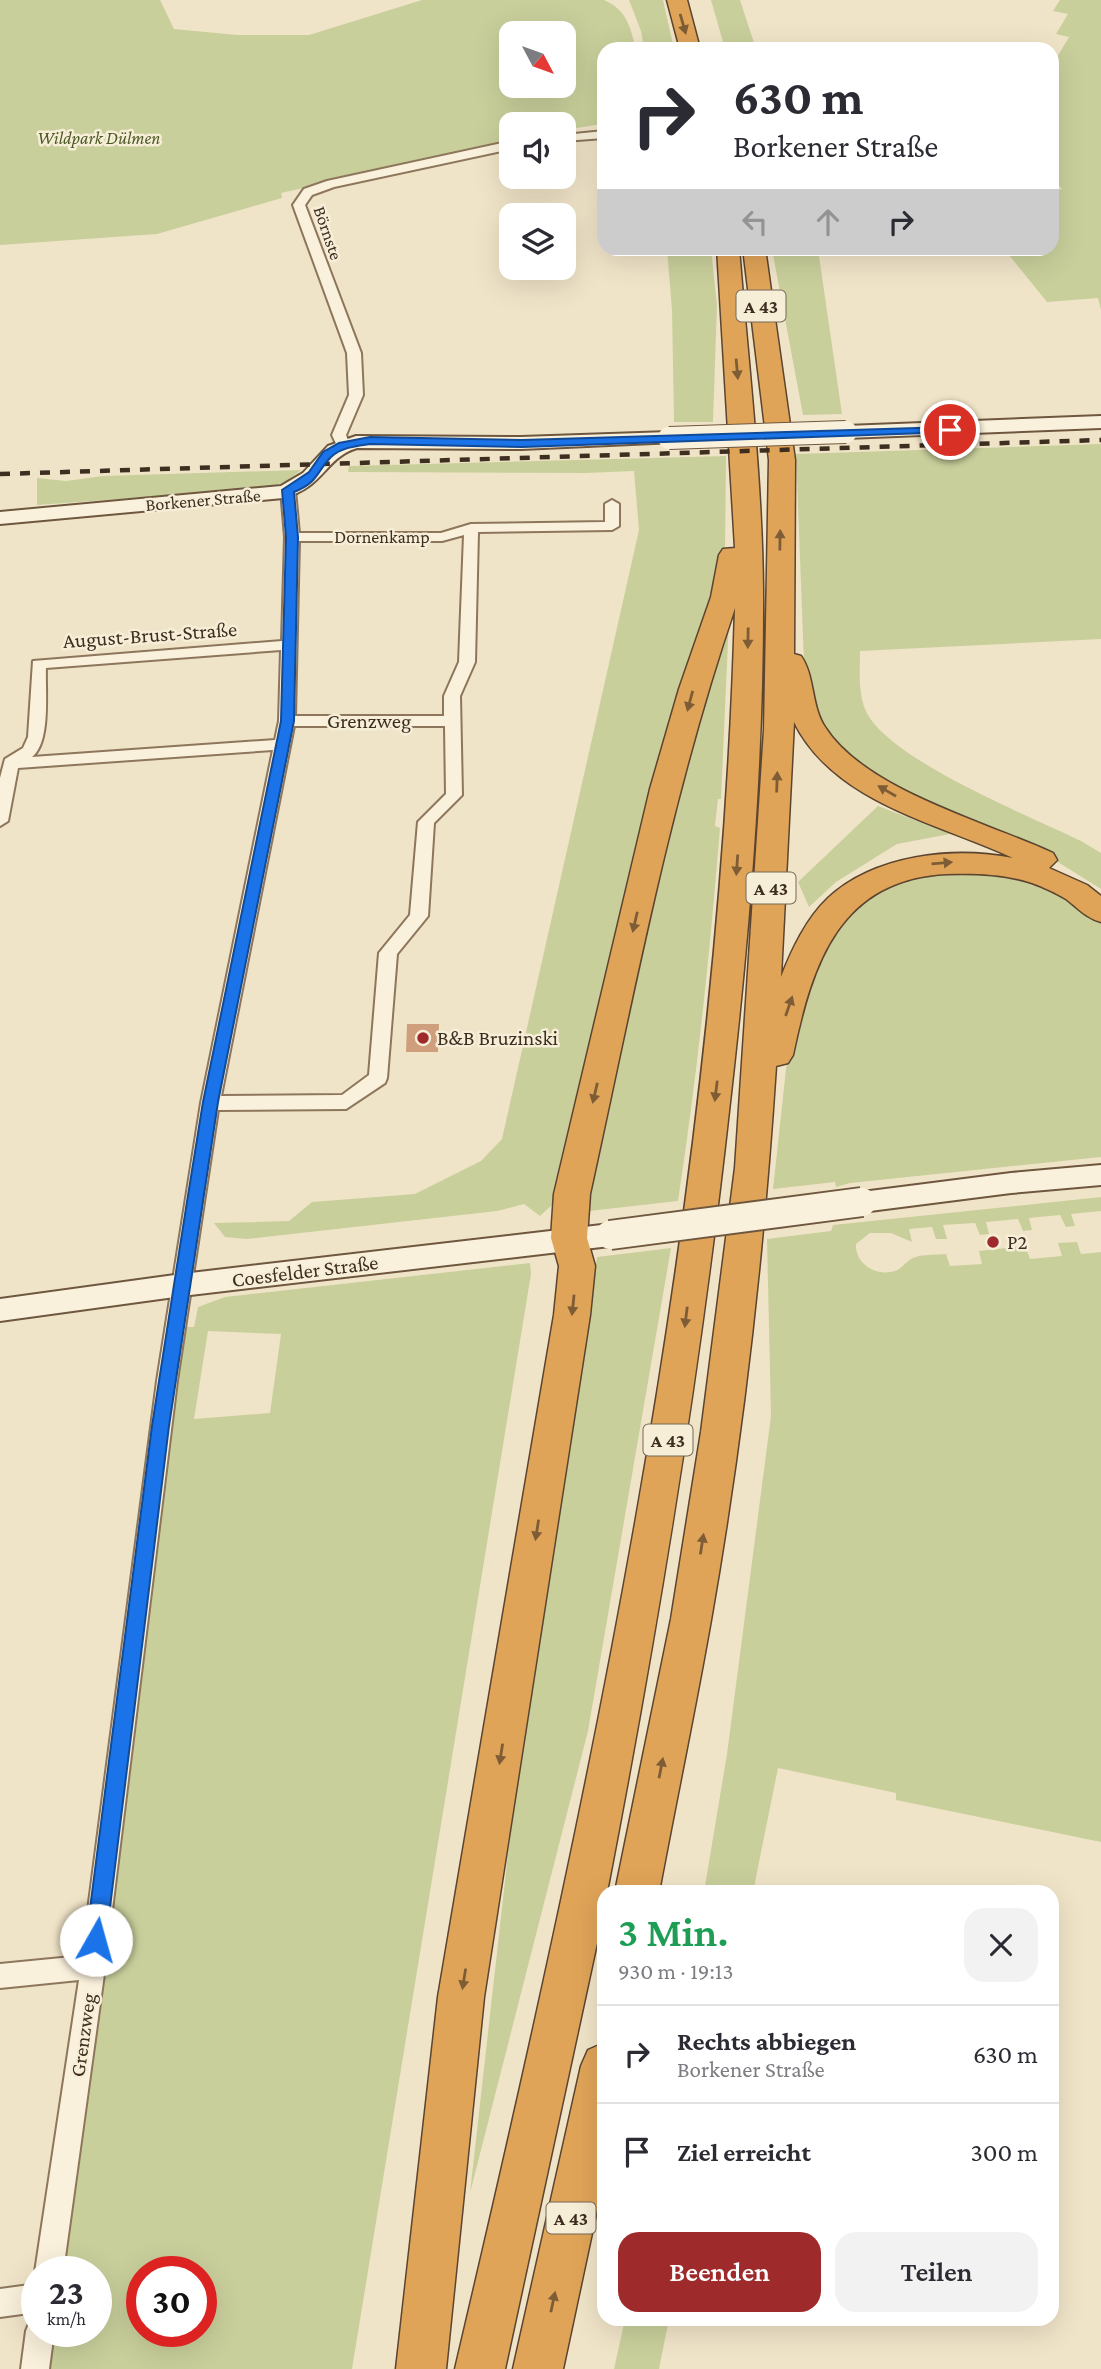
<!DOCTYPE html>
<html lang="de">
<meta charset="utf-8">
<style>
body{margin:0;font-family:"Crimson Pro",serif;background:#f2f2f3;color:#2b2b33;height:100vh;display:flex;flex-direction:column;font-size:26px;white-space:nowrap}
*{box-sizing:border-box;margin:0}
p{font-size:23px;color:#7c7c81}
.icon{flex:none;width:38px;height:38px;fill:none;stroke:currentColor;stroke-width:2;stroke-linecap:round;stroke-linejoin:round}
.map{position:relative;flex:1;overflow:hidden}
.side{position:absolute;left:597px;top:1885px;width:462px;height:441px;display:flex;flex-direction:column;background:#fff;border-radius:21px;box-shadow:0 7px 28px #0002}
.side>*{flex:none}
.hud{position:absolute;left:597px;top:42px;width:462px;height:214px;border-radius:21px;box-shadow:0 7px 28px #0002;background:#fff;color:#2b2b33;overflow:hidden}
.needle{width:46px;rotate:131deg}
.fabs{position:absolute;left:499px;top:21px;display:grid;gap:14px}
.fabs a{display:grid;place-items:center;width:77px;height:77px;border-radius:14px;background:#fff;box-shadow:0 7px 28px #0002;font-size:35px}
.speed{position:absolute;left:21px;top:2256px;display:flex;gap:14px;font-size:35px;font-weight:700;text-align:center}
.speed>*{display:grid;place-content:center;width:91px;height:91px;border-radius:50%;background:#fff;box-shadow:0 7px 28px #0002;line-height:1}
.speed small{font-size:18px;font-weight:400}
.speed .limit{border:10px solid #d22;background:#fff;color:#111}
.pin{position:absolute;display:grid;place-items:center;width:60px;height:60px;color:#fff;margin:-30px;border:4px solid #fff;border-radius:50%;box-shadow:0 2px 7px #0007}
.me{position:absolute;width:77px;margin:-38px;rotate:7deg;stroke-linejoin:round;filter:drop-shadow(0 0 5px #0008)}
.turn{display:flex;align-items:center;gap:24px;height:147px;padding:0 21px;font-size:32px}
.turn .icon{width:91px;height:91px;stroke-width:2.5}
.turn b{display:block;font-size:49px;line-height:60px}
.lanes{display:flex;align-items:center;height:66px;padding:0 21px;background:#0003;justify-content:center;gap:35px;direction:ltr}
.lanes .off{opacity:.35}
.round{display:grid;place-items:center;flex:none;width:74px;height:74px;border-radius:21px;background:#f2f2f3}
.summary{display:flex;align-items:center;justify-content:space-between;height:119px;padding:0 21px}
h1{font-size:42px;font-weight:600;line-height:52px;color:#1e9e55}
.primary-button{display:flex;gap:14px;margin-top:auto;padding:14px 21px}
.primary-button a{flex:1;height:80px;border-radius:21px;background:#9e2a2b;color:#fff;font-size:28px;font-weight:600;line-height:80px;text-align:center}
.primary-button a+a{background:#f2f2f3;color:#2b2b33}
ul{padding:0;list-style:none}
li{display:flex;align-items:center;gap:21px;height:98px;padding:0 21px;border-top:2px solid #e1e1e2}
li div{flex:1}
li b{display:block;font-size:26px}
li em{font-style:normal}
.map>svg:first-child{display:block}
.green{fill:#c9cf9b;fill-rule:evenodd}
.building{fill:#cf9f7d}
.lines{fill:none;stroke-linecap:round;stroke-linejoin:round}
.street-casing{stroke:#8d765c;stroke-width:4}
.secondary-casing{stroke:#6f573f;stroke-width:4}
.highway-casing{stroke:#5b4430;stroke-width:3}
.street{fill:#faf1dc;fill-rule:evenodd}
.secondary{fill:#faf1dc;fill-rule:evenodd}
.highway{fill:#e0a458;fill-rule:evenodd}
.rail{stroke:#3d2e20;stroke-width:4.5;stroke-dasharray:10 10;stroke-linecap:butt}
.secondary-bridge-far1-casing{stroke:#6f573f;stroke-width:24;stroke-linecap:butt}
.secondary-bridge-casing{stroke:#6f573f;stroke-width:32;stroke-linecap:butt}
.secondary-bridge-far1{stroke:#faf1dc;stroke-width:22}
.secondary-bridge{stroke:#faf1dc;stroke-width:28}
.oneway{fill:#7e5d36}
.route{fill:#1a73e8;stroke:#114b97;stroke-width:2}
.poi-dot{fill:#9e2a2b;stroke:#f7eed8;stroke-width:2.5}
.labels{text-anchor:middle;stroke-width:5;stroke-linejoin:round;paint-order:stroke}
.far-park-label{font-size:18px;font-style:italic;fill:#4d5a26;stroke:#f7eed8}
.far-street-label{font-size:18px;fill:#3d2e20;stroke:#f7eed8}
.shield{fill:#f7eed8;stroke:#756857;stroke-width:2}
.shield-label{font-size:19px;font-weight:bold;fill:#3d2e20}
.street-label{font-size:21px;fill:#3d2e20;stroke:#f7eed8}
.poi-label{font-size:21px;fill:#3d2e20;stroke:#f7eed8;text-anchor:start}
</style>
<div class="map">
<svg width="1101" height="2369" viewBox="0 0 1101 2369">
<rect width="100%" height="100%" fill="#f0e4c8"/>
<path class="green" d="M0 0H160L174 29 237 35H309L422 0H604C627 10 630 26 636 49H604L602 124 564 130V124H511V141L281 193 282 198 157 234 0 245ZM511 33H564V86H511Z
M629 0H663L674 49H644L641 31Z
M711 0H740L756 49H725Z
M1060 0H1101V310L1098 298 1047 302 1004 249 1052 248V191L1062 189 1052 178V59H1056L1069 37 1056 34 1068 14 1053 11Z
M667 249H711L717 305 713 422H674L672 310Z
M772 249H818L842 414 803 415Z
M1101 444V639L860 651C860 670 858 691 865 709 884 758 1032 817 1081 841L1101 853V889L1045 854 930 805 856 765 823 732 805 689 796 454Z
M726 456 725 552 553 1204 540 1216 524 1204 497 1211 247 1239 225 1237 214 1223 289 1221 312 1202 415 1194 481 1161 502 1139 639 530 634 471 586 473 348 472 349 466Z
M301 470 286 482 260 489 37 505V478L66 481 103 476Z
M729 619 721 799H718L715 826 720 828C710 953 697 1077 678 1201L589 1211 587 1199 687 734Z
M878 806 950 834 897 844 836 882 809 907 798 882Z
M961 868 1038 881 1101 919V1157L850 1183 836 1187 835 1182 773 1189 787 1060 823 939 881 884Z
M1101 1197V1211L1071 1214 1075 1226 1066 1227 1060 1215 1029 1218 1032 1230 1023 1231 1018 1219 986 1222 989 1234 980 1235 975 1223 943 1225 947 1239H936L932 1227 909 1229 912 1242 891 1233H870L856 1244C855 1264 876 1277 895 1271 903 1268 906 1261 913 1258 922 1254 936 1255 946 1254L950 1266 982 1264 979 1251 1025 1246 1030 1259 1062 1256 1058 1243 1077 1242 1081 1254 1101 1252V1842L896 1800V1793L778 1768 753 1892H704L727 1754 771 1416 767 1239 831 1231 833 1225Z
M671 1248 588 1731 470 2193 526 1694 597 1257Z
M530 1263 531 1274 352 2369H35L40 2331H96V2272L49 2271 177 1327H194L198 1307 225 1297ZM208 1331 281 1334 270 1413 194 1419ZM142 2272H201V2331H142Z
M625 2319H669L659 2369H614Z"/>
<path class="building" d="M407 1024H439L438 1052H406Z"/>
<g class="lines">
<defs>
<path id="street" d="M604 131V138L564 141V135Z
M511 141V149L334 187 312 195 305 205 361 353 363 395 346 435 350 445 343 449 338 448 332 435 349 395 347 353 293 205 304 189 327 181Z
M288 486 295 490 299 533H441L471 524 605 522V504L612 500 619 504V526L612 530 478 532 475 662 460 696 462 795 434 823 428 916 397 954 387 1078 385 1083 346 1109 218 1110 177 1381 105 1967 63 2272H37V2275L35 2272 79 1980 0 1988V1964L82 1956 157 1381 201 1103 273 750 18 768 8 821 0 826V778L5 759 23 748 28 737 33 661 282 641 285 537 281 490ZM464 535 459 662 444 696V716H295L299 541H442ZM281 650 279 721 275 740 32 757C51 742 45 691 46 668ZM294 726H445L446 794 418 822 410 915 379 953 369 1075 342 1095 221 1096Z
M37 2284V2312L0 2317V2289Z
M37 2319V2331H54L49 2369H21L26 2331 30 2321Z"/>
<path id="secondary" d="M1101 416V428L846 438 839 436 836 432 839 428 846 426Z
M669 432 676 434 679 438 676 442 521 449 357 448C324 458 325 487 283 498L0 524V512L281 486 303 473 328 446 356 436 521 437Z
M1101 1165V1185L1011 1193 862 1212 852 1209 848 1202 852 1195 862 1192 1011 1173Z
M610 1224 620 1227 624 1235 620 1243 610 1246 182 1296 0 1321V1299L182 1274Z"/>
<path id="highway" d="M667 0H687L700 49H680Z
M717 248H739C748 362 762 475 763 589 764 763 749 938 729 1111 700 1373 657 1633 607 1892H604V1908L597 1943 505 2369H455C591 1791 719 1203 735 608 670 798 633 998 590 1194L587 1238 595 1266 590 1315 484 1997 446 2369H396L438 1997 554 1315 559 1266 551 1238 554 1194 650 789 679 689 711 597 719 555 723 549 735 548Z
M743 248H765L795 460 794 654 801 656C815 676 811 706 825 727 865 790 986 822 1053 853L1057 860 1049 868 1087 885 1101 896V922C1086 918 1078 908 1066 899 1056 893 1043 887 1032 883 1005 874 976 873 947 874 839 879 812 964 793 1055L788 1063 776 1066C764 1251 743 1438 711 1620 695 1711 676 1801 659 1892H615L671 1619 701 1432 735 1168 764 730 769 460ZM794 722C834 803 938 823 1013 858 953 846 874 855 828 898 806 919 792 949 781 977Z
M604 2043V2177L563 2369H513L581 2066 588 2050Z"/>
</defs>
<use href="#street" class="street-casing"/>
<use href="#secondary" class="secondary-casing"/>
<use href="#highway" class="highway-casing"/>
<use href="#street" class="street"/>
<use href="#secondary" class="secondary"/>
<use href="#highway" class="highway"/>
<path class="rail" d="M0 474 1101 440"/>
<defs>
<path id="secondary-bridge-far1" d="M669 438 846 432"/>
<path id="secondary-bridge" d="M610 1235 862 1202"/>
</defs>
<use href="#secondary-bridge-far1" class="secondary-bridge-far1-casing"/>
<use href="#secondary-bridge" class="secondary-bridge-casing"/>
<use href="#secondary-bridge-far1" class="secondary-bridge-far1"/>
<use href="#secondary-bridge" class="secondary-bridge"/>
</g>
<defs><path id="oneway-solid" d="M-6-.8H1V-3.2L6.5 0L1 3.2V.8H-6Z" transform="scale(1.75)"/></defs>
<g class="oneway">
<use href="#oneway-solid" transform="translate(683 24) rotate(74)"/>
<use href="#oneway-solid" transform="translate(737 369) rotate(85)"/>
<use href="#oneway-solid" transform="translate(780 540) rotate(-89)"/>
<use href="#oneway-solid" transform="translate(748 638) rotate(91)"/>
<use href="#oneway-solid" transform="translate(690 701) rotate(105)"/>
<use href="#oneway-solid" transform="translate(777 782) rotate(-88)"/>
<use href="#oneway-solid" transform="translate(887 791) rotate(-150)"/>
<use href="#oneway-solid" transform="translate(942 863) rotate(-5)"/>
<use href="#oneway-solid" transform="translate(737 865) rotate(94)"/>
<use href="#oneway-solid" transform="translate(635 922) rotate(103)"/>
<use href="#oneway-solid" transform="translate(789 1006) rotate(-71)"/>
<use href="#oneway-solid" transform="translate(716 1091) rotate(97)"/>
<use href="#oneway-solid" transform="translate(595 1093) rotate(103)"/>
<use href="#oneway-solid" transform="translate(573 1305) rotate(96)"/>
<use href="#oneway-solid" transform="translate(686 1317) rotate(97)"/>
<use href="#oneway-solid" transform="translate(537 1530) rotate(99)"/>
<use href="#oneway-solid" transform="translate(702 1544) rotate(-81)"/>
<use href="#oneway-solid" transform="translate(501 1754) rotate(99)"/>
<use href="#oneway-solid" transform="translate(661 1768) rotate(-79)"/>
<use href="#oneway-solid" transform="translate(464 1979) rotate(99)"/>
<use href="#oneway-solid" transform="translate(553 2302) rotate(-78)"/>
</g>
<path class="route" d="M950 427 954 428V432L522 447 370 444C357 446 342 447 331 457 316 472 319 482 294 492L298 537 294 721 218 1102 202 1208 169 1426 106 1940 103 1946 96 1949 89 1946 86 1940 152 1426 186 1208 203 1102 281 721 286 537 282 490 309 472 323 452 339 443 370 437 522 440Z"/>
<g class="poi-dot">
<circle cx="423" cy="1038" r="7"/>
<circle cx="993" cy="1242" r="7"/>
</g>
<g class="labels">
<g class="far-park-label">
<text x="99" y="144">Wildpark Dülmen</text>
</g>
<g class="far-street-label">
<text transform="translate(328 233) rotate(71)" y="6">Börnste</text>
<text transform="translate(203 500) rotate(-5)" y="6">Borkener Straße</text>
<text x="382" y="543">Dornenkamp</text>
</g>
<g class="shield">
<rect x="736.5" y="290.5" width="49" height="31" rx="5"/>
<rect x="746.5" y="872.5" width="49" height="31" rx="5"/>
<rect x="643.5" y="1424.5" width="49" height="31" rx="5"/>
<rect x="546.5" y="2202.5" width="49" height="31" rx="5"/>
</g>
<g class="shield-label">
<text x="761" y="313">A 43</text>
<text x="771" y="895">A 43</text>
<text x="668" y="1447">A 43</text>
<text x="571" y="2225">A 43</text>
</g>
<g class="street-label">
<text transform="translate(150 635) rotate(-4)" y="7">August-Brust-Straße</text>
<text x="369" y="728">Grenzweg</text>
<text transform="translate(305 1271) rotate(-7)" y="7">Coesfelder Straße</text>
<text transform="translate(83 2035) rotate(-82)" y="7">Grenzweg</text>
</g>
<g class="poi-label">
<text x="437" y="1045">B&amp;B Bruzinski</text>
<text x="1007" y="1249">P2</text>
</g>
</g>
</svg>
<div class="fabs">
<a><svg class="needle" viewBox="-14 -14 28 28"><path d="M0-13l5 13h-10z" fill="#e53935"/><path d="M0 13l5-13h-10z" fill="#7c7c81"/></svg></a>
<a><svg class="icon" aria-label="sound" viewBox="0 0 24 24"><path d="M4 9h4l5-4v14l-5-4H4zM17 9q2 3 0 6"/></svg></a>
<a><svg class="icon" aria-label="layers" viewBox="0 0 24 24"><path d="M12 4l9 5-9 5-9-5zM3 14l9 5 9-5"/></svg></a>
</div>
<div class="speed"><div>23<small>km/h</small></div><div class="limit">30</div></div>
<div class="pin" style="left:950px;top:430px;background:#d93025"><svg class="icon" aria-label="arrive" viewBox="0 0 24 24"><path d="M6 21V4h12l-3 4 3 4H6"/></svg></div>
<svg class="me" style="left:96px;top:1940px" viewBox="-20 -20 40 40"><circle r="19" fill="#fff"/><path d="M0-13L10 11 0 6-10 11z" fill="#1a73e8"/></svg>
<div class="hud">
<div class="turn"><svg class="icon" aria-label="right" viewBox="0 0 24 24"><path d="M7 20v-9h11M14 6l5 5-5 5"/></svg><div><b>630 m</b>Borkener Straße</div></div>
<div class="lanes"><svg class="icon off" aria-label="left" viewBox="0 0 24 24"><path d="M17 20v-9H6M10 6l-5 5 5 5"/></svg><svg class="icon off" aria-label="ahead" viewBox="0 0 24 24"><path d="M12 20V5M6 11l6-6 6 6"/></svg><svg class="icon" aria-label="right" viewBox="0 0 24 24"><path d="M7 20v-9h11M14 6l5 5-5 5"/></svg></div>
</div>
<section class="side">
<div class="summary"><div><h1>3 Min.</h1><p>930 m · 19:13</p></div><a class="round"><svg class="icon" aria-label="close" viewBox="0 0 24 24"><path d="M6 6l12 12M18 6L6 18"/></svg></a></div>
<ul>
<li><svg class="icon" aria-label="right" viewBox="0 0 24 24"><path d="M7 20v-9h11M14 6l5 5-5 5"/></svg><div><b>Rechts abbiegen</b><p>Borkener Straße</p></div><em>630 m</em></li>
<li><svg class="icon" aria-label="arrive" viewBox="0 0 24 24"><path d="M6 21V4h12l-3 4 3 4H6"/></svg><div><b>Ziel erreicht</b></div><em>300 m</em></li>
</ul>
<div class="primary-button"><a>Beenden</a><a>Teilen</a></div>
</section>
</div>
